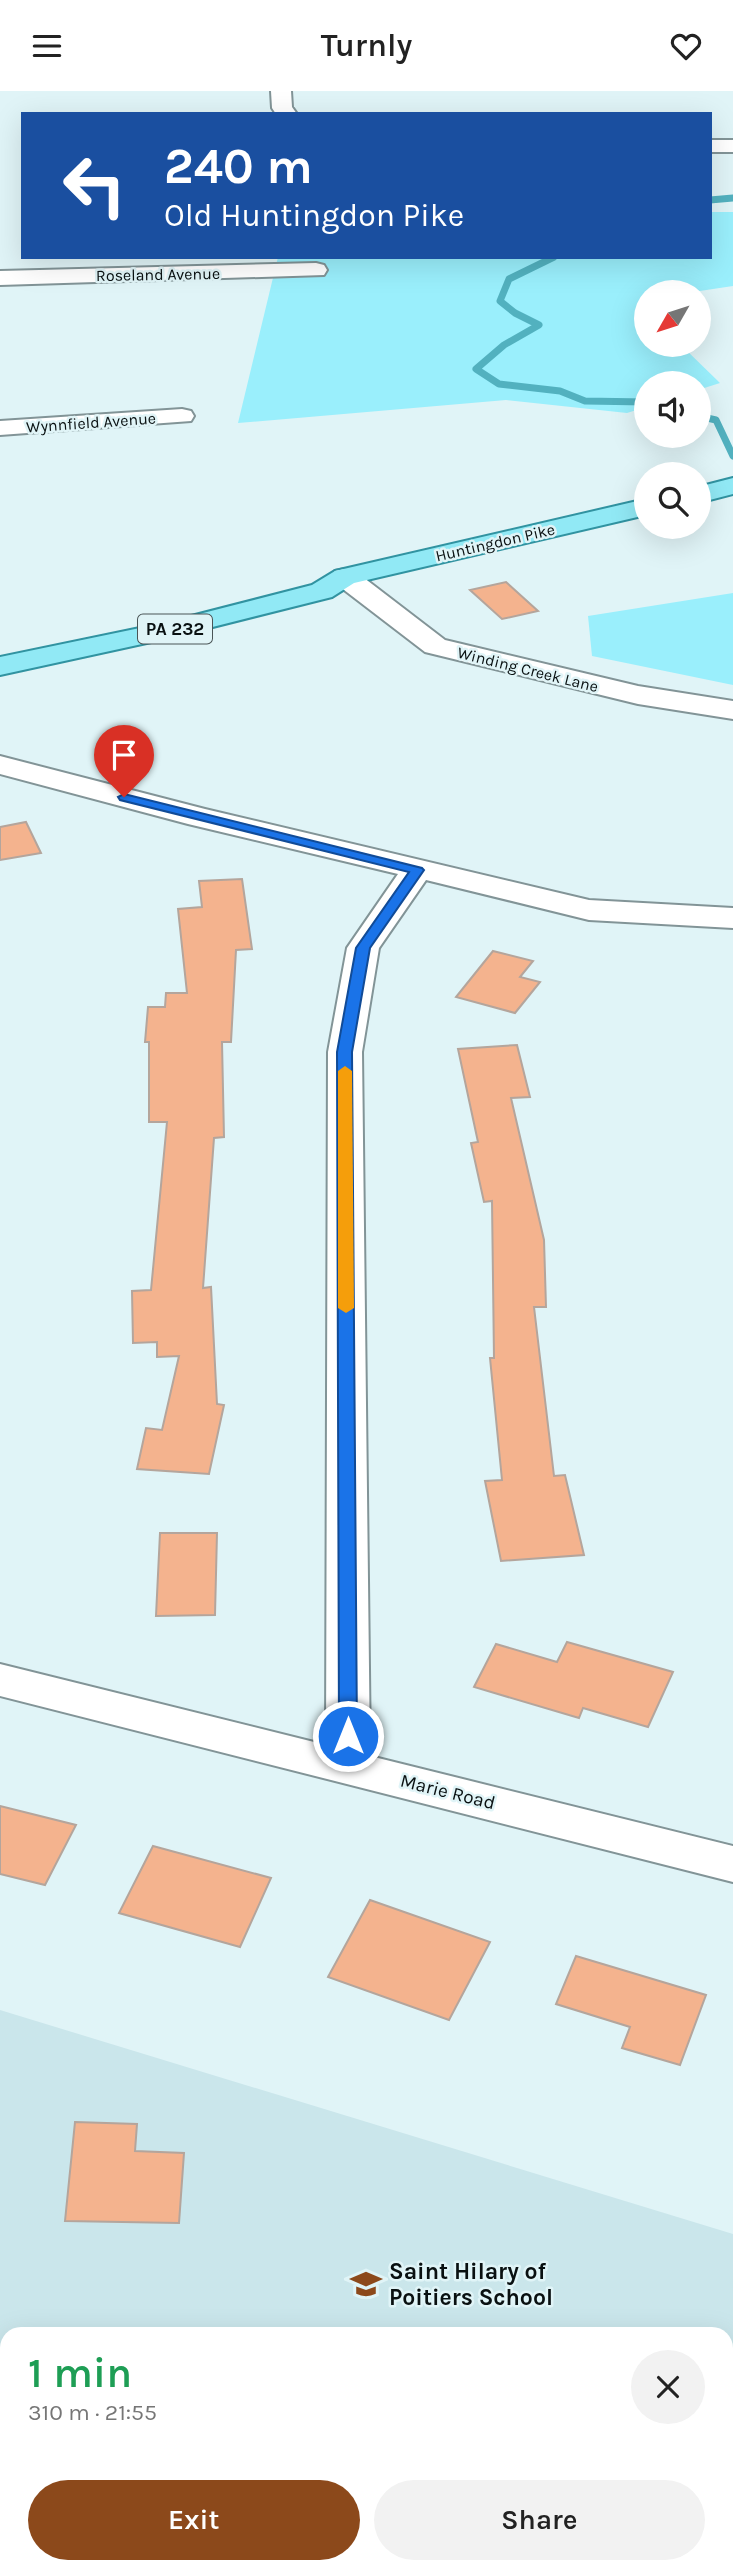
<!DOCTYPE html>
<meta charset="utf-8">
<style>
body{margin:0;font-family:Karla,sans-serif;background:#f2f2f2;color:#222;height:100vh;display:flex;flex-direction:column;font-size:26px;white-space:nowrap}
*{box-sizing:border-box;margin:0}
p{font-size:23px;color:#767676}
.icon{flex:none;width:38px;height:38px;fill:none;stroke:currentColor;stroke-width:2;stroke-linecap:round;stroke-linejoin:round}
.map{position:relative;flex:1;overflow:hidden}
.sheet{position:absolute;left:0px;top:2236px;width:733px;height:247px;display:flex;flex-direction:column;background:#fff;border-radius:21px 21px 0 0;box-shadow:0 7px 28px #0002}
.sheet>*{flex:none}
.top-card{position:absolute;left:21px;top:21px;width:691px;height:147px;border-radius:0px;box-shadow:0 7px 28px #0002;background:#1a4fa0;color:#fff;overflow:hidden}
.needle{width:46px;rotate:231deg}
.tools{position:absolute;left:634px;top:189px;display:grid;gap:14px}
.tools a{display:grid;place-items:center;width:77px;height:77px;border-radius:50%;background:#fff;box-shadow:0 7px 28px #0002;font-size:35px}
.pin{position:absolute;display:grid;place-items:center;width:60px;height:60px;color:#fff;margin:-72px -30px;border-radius:50% 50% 50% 0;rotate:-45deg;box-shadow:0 0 7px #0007}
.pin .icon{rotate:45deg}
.me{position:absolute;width:77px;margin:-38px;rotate:0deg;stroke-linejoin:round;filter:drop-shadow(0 0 5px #0008)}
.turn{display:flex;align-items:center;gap:24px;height:147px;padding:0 28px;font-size:32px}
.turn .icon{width:91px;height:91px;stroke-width:2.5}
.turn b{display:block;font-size:49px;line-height:60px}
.round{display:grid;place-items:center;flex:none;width:74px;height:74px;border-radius:37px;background:#f2f2f2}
.summary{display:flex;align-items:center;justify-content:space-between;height:119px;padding:0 28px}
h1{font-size:42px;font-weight:600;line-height:52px;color:#1e9e55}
.primary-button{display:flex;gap:14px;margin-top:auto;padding:14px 28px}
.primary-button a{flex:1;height:80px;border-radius:42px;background:#8c491b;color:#fff;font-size:28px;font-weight:600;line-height:80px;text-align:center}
.primary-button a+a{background:#f2f2f2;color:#222}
header{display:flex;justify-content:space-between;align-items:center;height:91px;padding:0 28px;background:#fff;font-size:32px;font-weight:600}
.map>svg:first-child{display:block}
.built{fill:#cae6eb;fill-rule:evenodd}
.green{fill:#9aeffc}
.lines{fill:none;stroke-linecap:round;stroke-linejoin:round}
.stream{stroke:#52b1bf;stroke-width:7}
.building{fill:#f4b38e;stroke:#b4a59c;stroke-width:2}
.minor-casing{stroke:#829497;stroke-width:4}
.major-casing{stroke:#3193a1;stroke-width:4}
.minor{fill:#fff;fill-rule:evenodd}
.major{fill:#91e9f5;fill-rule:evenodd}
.route{fill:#1a73e8;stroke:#114b97;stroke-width:2}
.slow{fill:#f59e0b}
.labels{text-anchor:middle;stroke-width:5;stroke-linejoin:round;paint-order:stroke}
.far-street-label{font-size:16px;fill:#091011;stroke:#e0f4f7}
.shield{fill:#e0f4f7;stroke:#4a5456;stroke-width:2}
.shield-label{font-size:18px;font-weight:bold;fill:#091011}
.street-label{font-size:19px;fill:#091011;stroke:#e0f4f7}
.near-poi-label{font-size:23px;font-weight:bold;fill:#091011;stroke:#e0f4f7;text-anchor:start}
</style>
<header><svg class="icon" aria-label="menu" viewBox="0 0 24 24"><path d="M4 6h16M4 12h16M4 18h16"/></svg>Turnly<svg class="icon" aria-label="heart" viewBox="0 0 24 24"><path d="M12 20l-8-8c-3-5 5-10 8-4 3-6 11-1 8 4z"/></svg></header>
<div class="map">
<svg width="733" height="2482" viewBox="0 0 733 2482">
<rect width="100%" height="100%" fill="#e0f4f7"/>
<path class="built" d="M0 1919 733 2143V2482H0ZM7 2244H726V2476H7Z"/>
<path class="green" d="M711 121H733V195L693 201H646L643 209 646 212V254H681L720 292 698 299V292H646V316L627 322 506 309 238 332 278 166H710Z
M733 502V594L592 565 588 525Z"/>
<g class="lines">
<path class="stream" d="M710 109 733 107
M554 166 509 188 500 210 515 222 539 234 504 254 476 278 499 293 560 300 585 310 646 311
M698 325 716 329 733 365"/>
</g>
<path class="building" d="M506 491 538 520 502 528 470 499Z
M26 731 41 762 0 769V736Z
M242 788 252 858 236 859 231 951H222L224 1046 214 1047 203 1197 211 1196 217 1313 224 1314 209 1383 137 1378 146 1337 162 1339 179 1265 157 1266V1251L133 1252 132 1200 151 1199 167 1031H149V951H145L148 916H165L166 902H187L178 818 202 816 199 790Z
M493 860 533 870 520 886 540 891 515 922 456 906Z
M517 954 530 1006 511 1007 544 1149 546 1216H534L554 1385 565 1384 584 1464 501 1470 485 1390 502 1389 490 1267H494L492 1110 484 1111 471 1052 478 1051 458 958Z
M160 1442H217L215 1524 156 1525Z
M567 1551 673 1581 648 1636 583 1617 579 1627 474 1596 496 1553 557 1571Z
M0 1715 76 1734 45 1794 0 1783Z
M153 1755 271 1787 240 1856 119 1822Z
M370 1809 490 1851 449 1929 328 1886Z
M576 1865 706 1904 680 1974 622 1957 630 1936 556 1913Z
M75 2031 137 2033 135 2060 184 2062 179 2132 65 2130Z"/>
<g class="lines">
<defs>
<path id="minor" d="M271 0H291L292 16 297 23H276L272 17Z
M710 49H733V61H710Z
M316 172 324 174 327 179 324 184 0 194V180Z
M182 318 191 320 194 325 191 330 0 344V330Z
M345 478 355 480 445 549 638 595 733 610V628L638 613 425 561 335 492 331 486 335 480Z
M0 665 205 718 589 809 733 817V837L589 829 426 789 379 857 362 961 370 1665 733 1755V1791L0 1605V1573L326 1654 328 961 347 857 398 783 188 733 0 683Z"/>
<path id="major" d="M733 387V403L698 412V396Z
M646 408V424L354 492 332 506 165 548 0 584V566L164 532 312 494 335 480Z"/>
</defs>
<use href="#minor" class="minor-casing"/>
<use href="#major" class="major-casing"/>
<use href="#minor" class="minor"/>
<use href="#major" class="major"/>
</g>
<path class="route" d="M124 703 422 777 424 779 370 857 352 961 357 1645 355 1650H342L339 1645 337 961 356 857 409 781 120 709 118 706Z"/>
<path class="slow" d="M345 975 352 980 354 1217 346 1222 338 1217V980Z"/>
<defs>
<symbol id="school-bare" viewBox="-9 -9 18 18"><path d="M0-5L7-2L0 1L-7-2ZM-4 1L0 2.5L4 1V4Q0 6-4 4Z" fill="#8c491b" stroke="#e0f4f7" stroke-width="2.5" paint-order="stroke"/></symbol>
</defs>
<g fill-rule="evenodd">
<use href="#school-bare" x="344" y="2171" width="44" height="44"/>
</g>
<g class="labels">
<g class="far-street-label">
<text transform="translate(158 183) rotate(-1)" y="6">Roseland Avenue</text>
<text transform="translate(91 331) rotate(-4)" y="6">Wynnfield Avenue</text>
<text transform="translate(495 451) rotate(-13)" y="6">Huntingdon Pike</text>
<text transform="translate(528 578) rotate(14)" y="6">Winding Creek Lane</text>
</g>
<rect class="shield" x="138" y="523.5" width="74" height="29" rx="5"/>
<g class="shield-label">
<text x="175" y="544">PA 232</text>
</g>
<g class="street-label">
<text transform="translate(448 1700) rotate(14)" y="7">Marie Road</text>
</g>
<g class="near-poi-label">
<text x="389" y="2188">Saint Hilary of<tspan x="389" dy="26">Poitiers School</tspan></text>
</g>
</g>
</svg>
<div class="tools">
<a><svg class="needle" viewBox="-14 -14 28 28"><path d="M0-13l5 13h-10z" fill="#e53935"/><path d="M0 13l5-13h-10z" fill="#767676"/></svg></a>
<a><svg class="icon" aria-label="sound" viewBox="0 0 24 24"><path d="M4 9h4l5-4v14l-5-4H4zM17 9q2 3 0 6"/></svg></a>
<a><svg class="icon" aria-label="search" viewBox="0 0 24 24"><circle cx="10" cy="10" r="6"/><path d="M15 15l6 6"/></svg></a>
</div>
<div class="pin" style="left:124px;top:706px;background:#d93025"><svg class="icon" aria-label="arrive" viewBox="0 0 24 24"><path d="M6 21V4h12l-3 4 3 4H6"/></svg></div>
<svg class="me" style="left:348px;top:1645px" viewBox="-20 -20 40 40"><circle r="17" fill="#1a73e8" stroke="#fff" stroke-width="3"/><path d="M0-11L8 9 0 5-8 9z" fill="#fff"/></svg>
<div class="top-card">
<div class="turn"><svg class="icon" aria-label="left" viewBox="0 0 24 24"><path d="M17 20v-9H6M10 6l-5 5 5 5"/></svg><div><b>240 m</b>Old Huntingdon Pike</div></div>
</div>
<section class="sheet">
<div class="summary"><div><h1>1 min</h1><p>310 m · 21:55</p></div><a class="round"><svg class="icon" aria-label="close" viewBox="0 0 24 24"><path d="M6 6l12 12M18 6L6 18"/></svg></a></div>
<div class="primary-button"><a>Exit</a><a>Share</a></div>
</section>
</div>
